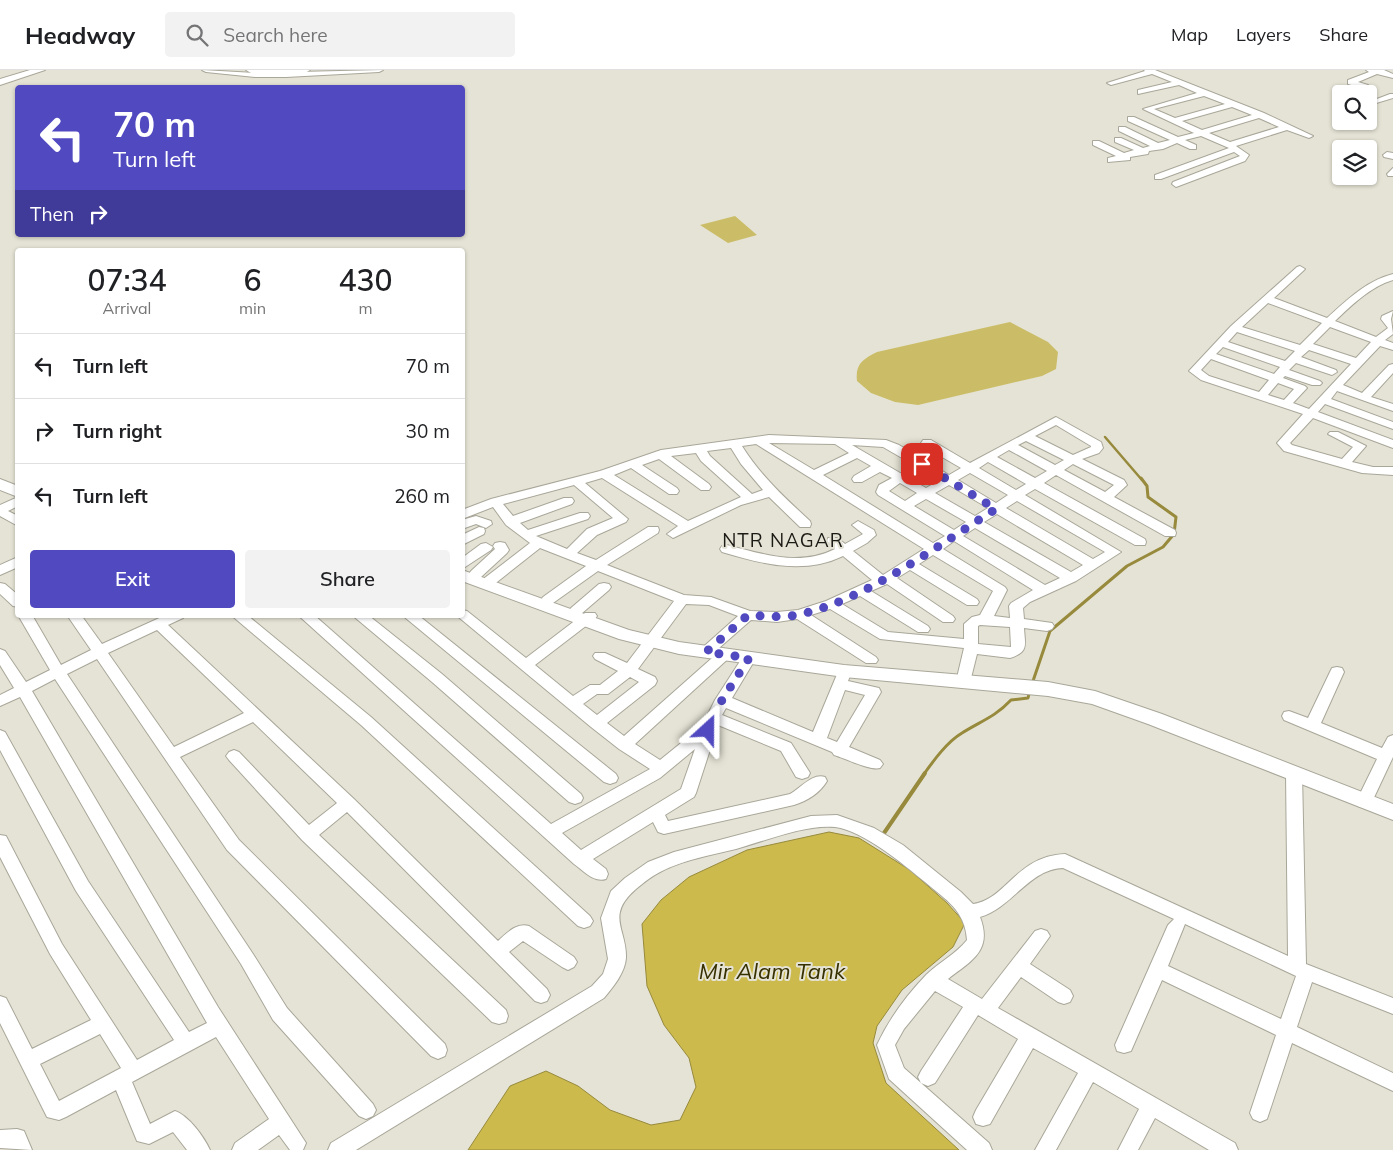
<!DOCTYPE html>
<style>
body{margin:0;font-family:Mulish,sans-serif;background:#f2f2f2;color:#202124;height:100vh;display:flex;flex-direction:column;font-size:19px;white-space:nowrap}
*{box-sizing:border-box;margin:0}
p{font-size:16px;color:#757577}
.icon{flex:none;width:28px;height:28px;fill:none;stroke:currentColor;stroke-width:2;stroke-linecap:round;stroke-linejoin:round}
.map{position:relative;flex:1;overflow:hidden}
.details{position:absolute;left:15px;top:178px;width:450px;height:370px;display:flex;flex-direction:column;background:#fff;border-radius:5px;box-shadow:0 1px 4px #0004}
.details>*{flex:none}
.top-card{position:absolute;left:15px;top:15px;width:450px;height:152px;border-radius:5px;box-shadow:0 1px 4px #0004;background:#5049c0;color:#fff;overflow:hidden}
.tools{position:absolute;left:1332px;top:15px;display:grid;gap:10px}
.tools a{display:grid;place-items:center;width:45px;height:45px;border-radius:5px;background:#fff;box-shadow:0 1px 4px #0004;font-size:25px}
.pin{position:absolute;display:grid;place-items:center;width:42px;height:42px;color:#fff;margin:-21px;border-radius:10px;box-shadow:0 2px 8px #0006}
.me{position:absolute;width:55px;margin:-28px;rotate:24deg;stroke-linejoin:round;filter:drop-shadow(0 0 4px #0008)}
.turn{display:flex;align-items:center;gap:18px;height:105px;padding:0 15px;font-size:22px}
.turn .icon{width:65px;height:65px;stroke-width:2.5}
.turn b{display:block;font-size:35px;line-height:42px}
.then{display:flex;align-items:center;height:48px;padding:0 15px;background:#0003;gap:10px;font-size:19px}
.eta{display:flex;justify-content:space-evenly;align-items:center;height:85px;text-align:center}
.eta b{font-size:30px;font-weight:600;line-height:35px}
.cta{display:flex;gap:10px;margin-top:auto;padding:10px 15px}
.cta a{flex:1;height:58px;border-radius:5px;background:#5049c0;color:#fff;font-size:20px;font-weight:600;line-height:58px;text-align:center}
.cta a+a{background:#f2f2f2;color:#202124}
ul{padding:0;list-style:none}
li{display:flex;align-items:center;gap:15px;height:65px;padding:0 15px;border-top:1px solid #e0e0e0}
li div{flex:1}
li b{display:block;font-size:19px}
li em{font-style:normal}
header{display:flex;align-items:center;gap:30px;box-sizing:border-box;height:70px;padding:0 25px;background:#fff;border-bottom:1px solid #e0e0e0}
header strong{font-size:24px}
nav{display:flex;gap:28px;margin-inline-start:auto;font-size:18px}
.search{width:350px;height:45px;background:#f2f2f2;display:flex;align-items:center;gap:12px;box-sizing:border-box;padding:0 18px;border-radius:5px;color:#757577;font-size:19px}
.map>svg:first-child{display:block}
.green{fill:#cbbd67}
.water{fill:#ccba4d;stroke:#978a3c}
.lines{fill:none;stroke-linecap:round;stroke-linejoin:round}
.stream-far2{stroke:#978a3c;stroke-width:2.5}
.stream-far1{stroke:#978a3c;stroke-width:3}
.stream{stroke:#978a3c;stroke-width:4}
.minor-casing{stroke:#a9a799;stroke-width:2}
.major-casing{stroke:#a9a799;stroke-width:2}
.highway-casing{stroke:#a9a799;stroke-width:2}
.minor{fill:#fff;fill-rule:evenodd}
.major{fill:#fff;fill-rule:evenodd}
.highway{fill:#fff;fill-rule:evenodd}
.route{stroke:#5049c0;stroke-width:9;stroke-dasharray:0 16.2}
.labels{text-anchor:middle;stroke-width:4;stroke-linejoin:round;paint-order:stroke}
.neighbourhood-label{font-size:19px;letter-spacing:1px;fill:#1b1a15;stroke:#e5e3d5}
.near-water-label{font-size:22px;font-style:italic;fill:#373000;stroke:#e5e3d5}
</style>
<header>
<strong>Headway</strong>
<div class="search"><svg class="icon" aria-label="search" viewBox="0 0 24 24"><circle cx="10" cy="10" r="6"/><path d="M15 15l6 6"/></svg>Search here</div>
<nav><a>Map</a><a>Layers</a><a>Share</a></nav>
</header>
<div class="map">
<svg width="1393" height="1080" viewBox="0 0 1393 1080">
<rect width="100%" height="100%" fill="#e5e3d5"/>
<path class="green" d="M735 146 757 165 728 173 700 155Z
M1010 252 1048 272 1058 282 1056 299 1042 306 918 335 895 332 871 323 857 311C855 294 863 289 877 282Z"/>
<path class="water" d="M829 762 859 768 910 800 947 833 965 853 953 877 902 920 877 956 873 973 886 1013 959 1080H468L510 1016 546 1001 578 1016 610 1040 651 1055 680 1050 696 1017 689 988 664 955 647 916 642 854 661 830 689 807 747 780Z"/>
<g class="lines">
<path class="stream-far2" d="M1105 367 1142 410"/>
<path class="stream-far1" d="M1033 611 1050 561 1127 496 1163 477 1174 464 1176 447 1148 427 1147 416 1141 408
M924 704C934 690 947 672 962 663 981 651 995 647 1011 630L1028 628 1029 624"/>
<path class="stream" d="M882 766 925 703"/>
<defs>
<path id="minor" d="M202 0 255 3 383 0 379 2 286 7H255L206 2Z
M1144 0H1155L1264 43 1313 66 1309 68 1287 60 1236 76 1249 85 1245 91 1176 117 1172 114 1173 112 1240 86 1234 82 1161 109H1155V105L1229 78 1201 66 1185 70 1196 75V79H1190L1177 73 1163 79 1149 81 1148 84 1130 87V90L1108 92V88L1116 86 1093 75V71H1099L1124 83 1134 80 1115 72V68H1121L1143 78 1150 76 1119 61V57H1125L1158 73 1170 70 1128 51V47H1134L1178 67 1194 63 1143 39 1197 23 1179 15 1138 24V20L1172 12 1152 4 1111 15 1107 13 1145 1ZM1204 26 1225 34 1175 48 1154 39ZM1232 37 1252 45 1202 60 1182 51ZM1259 48 1279 57 1230 72 1209 63Z
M1366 0H1384L1393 4V8L1377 4 1358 12 1368 15V19H1365L1348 14V10L1369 2Z
M1390 24H1393V28L1373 34 1369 32Z
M1387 82 1393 83V89L1384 87 1383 85Z
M1393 98V106H1388L1387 104Z
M1300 196 1305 199 1303 201 1274 228 1327 248C1347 230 1366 211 1393 204V210C1370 217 1352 235 1335 251L1376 267 1388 258 1381 249 1382 246 1393 241 1391 249 1393 264 1385 270 1393 273V280L1380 276 1343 315 1362 323 1389 295 1393 294V303L1371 327 1393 334V341L1337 321 1331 329 1393 352V359L1325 334 1318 342 1393 370V378L1313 348 1290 373 1292 375 1342 389 1353 377 1328 364 1330 362H1338L1366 376 1352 392 1373 397H1393V405L1362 403 1284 381 1277 373 1303 344 1201 310 1189 301 1231 256 1297 197ZM1268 233 1322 253 1300 275 1242 257ZM1330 257 1371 272 1356 288 1313 274ZM1237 262 1295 281 1285 291 1228 272ZM1223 277 1280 297 1274 304 1216 284ZM1309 280 1351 294 1309 339 1293 333 1307 318 1305 316 1283 308 1285 306 1312 315H1320L1322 313 1320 311 1289 300 1296 293 1332 305 1337 302 1336 300 1301 287ZM1211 289 1269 310 1259 322 1209 306 1201 300ZM1278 313 1294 319 1284 330 1268 325Z
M1056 347 1101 372 1103 378 1099 383 1082 389 1124 410 1127 415 1114 427 1175 460 1176 463 1175 466H1165L1056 405 1044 413 1145 469 1146 472 1145 475H1135L1035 419 1025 425 1121 482 1076 511 1030 532 1023 538 1024 549 1052 553 1054 556 1052 559 1047 561 1024 558C1025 575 1029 582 1010 588L977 584 970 612 968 616H958L956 612 964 578 880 569 830 539 811 545 876 587 878 590 876 593H866L797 549 777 552 751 550 711 585H701L699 582 701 579 738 546 709 535 686 534 638 599 655 607 657 611 655 615 607 653 624 666 720 581H730L732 584 730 587 635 674 660 690 702 656 715 630 744 585H754L756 588 732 628 813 662 838 602H848L850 606 848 611 879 618 881 622 849 677 880 690 883 694 880 698C871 701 844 688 834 685L832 682 726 638 722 645 791 673 810 703 808 707 802 709 796 707 781 681 718 655 696 723 694 727 665 745 668 751 790 724C801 718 812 703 825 707L827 711C820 723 807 731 794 735L664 764 658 762 653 752 593 789 606 799 608 804 606 809C594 813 584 801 574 794L298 545H314L551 754 650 699 619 679 591 657 456 545H462V540L467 541 526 588 585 543H595L597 546 595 549 535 595 573 626 590 615H600L618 601 595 589 593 586 595 583H605L627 593 674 531 598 501 553 533H543L541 530 543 527 586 496 540 478 492 516H482L480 513 482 510 530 473 506 455 493 437 462 449V440L491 429 600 401 661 380 769 365 886 370 899 375 949 405 961 398 923 376 921 373 923 370H931L970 393ZM1056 355 1091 376V377L1073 385 1035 366ZM1026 371 1064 390 1055 395 1018 375ZM769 373 835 374 849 383 814 400ZM756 374 924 479 883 505 853 481 867 473 876 465 874 460 858 451 852 455 863 464 845 474 838 468H828L827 471 835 479C799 497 763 484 727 475L722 476 720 479 722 482C762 494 804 505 843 486L872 510 826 531 798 540 777 542 750 541 711 527 684 525 607 495 658 463 659 460 658 457H648L596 490 577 483 597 465 626 452 628 449 585 413 602 408 678 456 667 464 673 468 741 435 769 427 800 457H810L811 454 810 451C785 428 760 405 742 376ZM852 375 883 377 940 410 926 418ZM731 378 741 394 763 420 752 424 710 386 707 381ZM1009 380 1047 401 1035 408 997 387ZM696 383 701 391 741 427 688 451 614 405 631 398 669 424H677L679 421 677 418 642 395 659 389 701 420H709L711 417 709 414 671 386ZM857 388 871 396 854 406 852 409 854 412H862L880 402 892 408 879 415 876 422 878 425 945 466 933 473 823 405ZM988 392 1026 414 1016 420 979 398ZM1073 394 1114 415 1105 422 1064 400ZM970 403 1008 425 996 433 958 410ZM900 413 917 423 905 431 889 421ZM574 415 613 448 587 459 567 479 536 466 588 449 590 446 588 443H580L528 460 520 453 572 434 574 431 572 428H564L513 446 503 434ZM949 415 988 438 975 446 935 423ZM926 429 966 452 954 460 914 436ZM1017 431 1105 482 1093 489 1006 438ZM997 444 1083 495 1071 502 984 452ZM975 458 1060 508 1045 515 963 466ZM954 471 1033 520 1011 533 1009 536 1010 548 994 546 1007 520 1005 517 943 479ZM933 485 993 521 980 545 972 547 964 554V569L888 562 842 534 860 526 918 562H928L930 559 928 556 871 521 887 514 943 552H953L955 549 953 546 897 508 910 500 967 535H977L979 532 977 529 919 494ZM980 555 1010 557 1011 577 978 574V556ZM630 607 639 612 597 645 583 634 597 624H608ZM845 620 865 625 837 672 827 668ZM695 679 681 719 581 780 562 763 660 708Z
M18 427V436L8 441 18 446V456L0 446V435Z
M476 446 491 451 492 454 486 458 476 454 462 459V450Z
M479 457 484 458 485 461 484 464 462 475V465Z
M500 472 505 473 509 480 507 483 481 507H471L469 504 471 501 495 479 493 476 495 473Z
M486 473 493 477 491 480 462 499V488L481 474Z
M18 487V497L0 505V495Z
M0 513 5 514 18 525V537L13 536 0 524Z
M604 513 609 514 611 517 609 520 581 544H571L569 541 571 538 599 514Z
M18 545H32L61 595 91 580 67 545H81L102 574 166 545H185L183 548 168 555 354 729 498 871C507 863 517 852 529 856L574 887 577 892 574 897 568 900 562 897 523 871 509 882 547 919 550 925 547 931 541 933 535 931 347 742 319 765 506 940 508 946 506 952 499 954 492 952 302 770 229 690 226 686 229 682 234 680 239 682 309 755 337 733 253 652 180 687 239 770 445 974 447 980 445 986 438 989 431 986 227 780 97 589 67 604 253 884 287 938 373 1034 376 1040 373 1046 366 1049 359 1046 273 950 241 894 55 609 32 621 218 937 306 1073 303 1080H290L279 1065 258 1080H232L235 1073 269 1049 216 967 132 1012 150 1054 175 1041C189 1046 204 1067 210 1080H187L173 1062 149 1074 137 1071 116 1020 66 1047 59 1050 47 1047 0 953V926L6 928 32 979 91 950 50 884 0 787V765L6 766 62 874 137 990 174 970 76 821 0 680V660L5 662 88 811 189 962 207 953 20 627 0 636V625L14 618 0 595V579L5 581 26 612 50 600ZM157 560 244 643 174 677 108 583ZM100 964 121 998 59 1031 40 994Z
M231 545H247L371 647 590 846 593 851 590 856 584 858 578 856 361 655Z
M352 545H368L442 604 581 724 583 728 581 732 575 734 569 732 432 612Z
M402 545H418L616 704 618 708 616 712 610 714 604 712Z
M1337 597 1342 598 1344 602 1321 653 1382 678 1388 667 1393 665V687L1370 736 1364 738 1358 736 1356 732 1377 689 1284 650 1282 646 1284 642 1289 641 1308 648 1330 602 1332 598Z
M1294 697 1300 699 1302 703 1306 894 1393 928V944L1312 912 1297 957 1393 1003V1021L1292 973 1267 1049 1260 1052 1253 1049 1250 1043 1276 965 1162 910 1131 981 1124 983 1117 981 1115 975 1168 855 1174 849 1063 798C1029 799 1012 838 980 847 993 881 971 891 948 909L982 929 1035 861 1041 859 1047 861 1050 866 1030 894 1070 920 1073 926 1070 932 1064 934 1058 932 1021 907 998 938 1235 1073 1238 1080H1209L1155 1048 1138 1080H1118L1139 1039 1093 1012 1056 1080H1035L1078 1003 1033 978 990 1054 983 1056 976 1054 973 1047 976 1040 1018 969 978 945 935 1013 928 1016 921 1013 989 1073 992 1080H967L889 1009 877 975C889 949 906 926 926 905 939 892 955 885 967 870 965 840 946 830 925 812 903 794 864 761 835 757 806 754 765 771 736 779 711 785 683 790 660 802 652 806 643 813 636 819 605 846 627 859 626 888 625 903 613 917 604 928L356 1080H328L331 1073 592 916 603 904 608 889 601 848 611 821 625 808 648 792 674 782 811 746 837 745 874 758 903 775 961 822 973 834C1006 830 1016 786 1065 784L1288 886 1286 703 1288 699ZM1185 854 1296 906 1281 949 1168 896ZM935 921 963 937 921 1001 918 1007 921 1013 904 998 895 975 904 959Z
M17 1059 24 1061 32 1080 0 1078V1060Z"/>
<path id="major" d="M30 0H45L0 15V9Z
M0 409 18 416V427L0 420Z
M462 500 629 560 679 572 844 595 1048 612 1095 621 1162 644 1393 734V750L1148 654 1092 634 1048 626 844 607 679 584 619 569 462 511Z"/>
<path id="highway" d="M246 0H310L305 3H251Z"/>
</defs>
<use href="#minor" class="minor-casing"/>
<use href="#major" class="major-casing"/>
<use href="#highway" class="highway-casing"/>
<use href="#minor" class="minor"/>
<use href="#major" class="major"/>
<use href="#highway" class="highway"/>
</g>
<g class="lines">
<path class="route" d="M708 660 722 630 749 588 706 582 748 545C765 546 781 548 797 545 865 531 938 475 996 439L922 394"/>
</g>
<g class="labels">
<g class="neighbourhood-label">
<text x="783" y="477">NTR NAGAR</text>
</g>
<g class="near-water-label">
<text x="772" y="909">Mir Alam Tank</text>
</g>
</g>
</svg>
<div class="tools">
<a><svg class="icon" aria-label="search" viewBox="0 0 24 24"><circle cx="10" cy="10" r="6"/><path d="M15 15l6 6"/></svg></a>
<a><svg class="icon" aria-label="layers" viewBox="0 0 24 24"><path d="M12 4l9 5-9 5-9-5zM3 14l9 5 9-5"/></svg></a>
</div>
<div class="pin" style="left:922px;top:394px;background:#d93025"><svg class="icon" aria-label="arrive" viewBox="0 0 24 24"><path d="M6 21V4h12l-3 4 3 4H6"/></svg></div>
<svg class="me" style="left:708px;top:660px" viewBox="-20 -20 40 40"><path d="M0-17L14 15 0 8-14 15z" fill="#5049c0" stroke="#fff" stroke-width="4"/></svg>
<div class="top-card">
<div class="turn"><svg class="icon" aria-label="left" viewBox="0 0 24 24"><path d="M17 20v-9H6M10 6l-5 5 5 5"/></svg><div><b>70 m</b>Turn left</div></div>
<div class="then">Then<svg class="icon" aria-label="right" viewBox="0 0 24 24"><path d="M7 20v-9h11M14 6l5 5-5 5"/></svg></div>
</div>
<section class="details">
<div class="eta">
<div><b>07:34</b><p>Arrival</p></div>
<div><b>6</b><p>min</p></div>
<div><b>430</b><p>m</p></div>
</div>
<ul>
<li><svg class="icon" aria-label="left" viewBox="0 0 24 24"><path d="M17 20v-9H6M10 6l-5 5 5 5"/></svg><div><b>Turn left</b></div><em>70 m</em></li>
<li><svg class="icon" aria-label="right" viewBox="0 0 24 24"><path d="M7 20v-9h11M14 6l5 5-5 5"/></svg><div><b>Turn right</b></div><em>30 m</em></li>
<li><svg class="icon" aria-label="left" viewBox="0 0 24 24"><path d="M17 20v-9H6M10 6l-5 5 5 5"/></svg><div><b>Turn left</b></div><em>260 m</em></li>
</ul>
<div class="cta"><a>Exit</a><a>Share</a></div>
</section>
</div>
